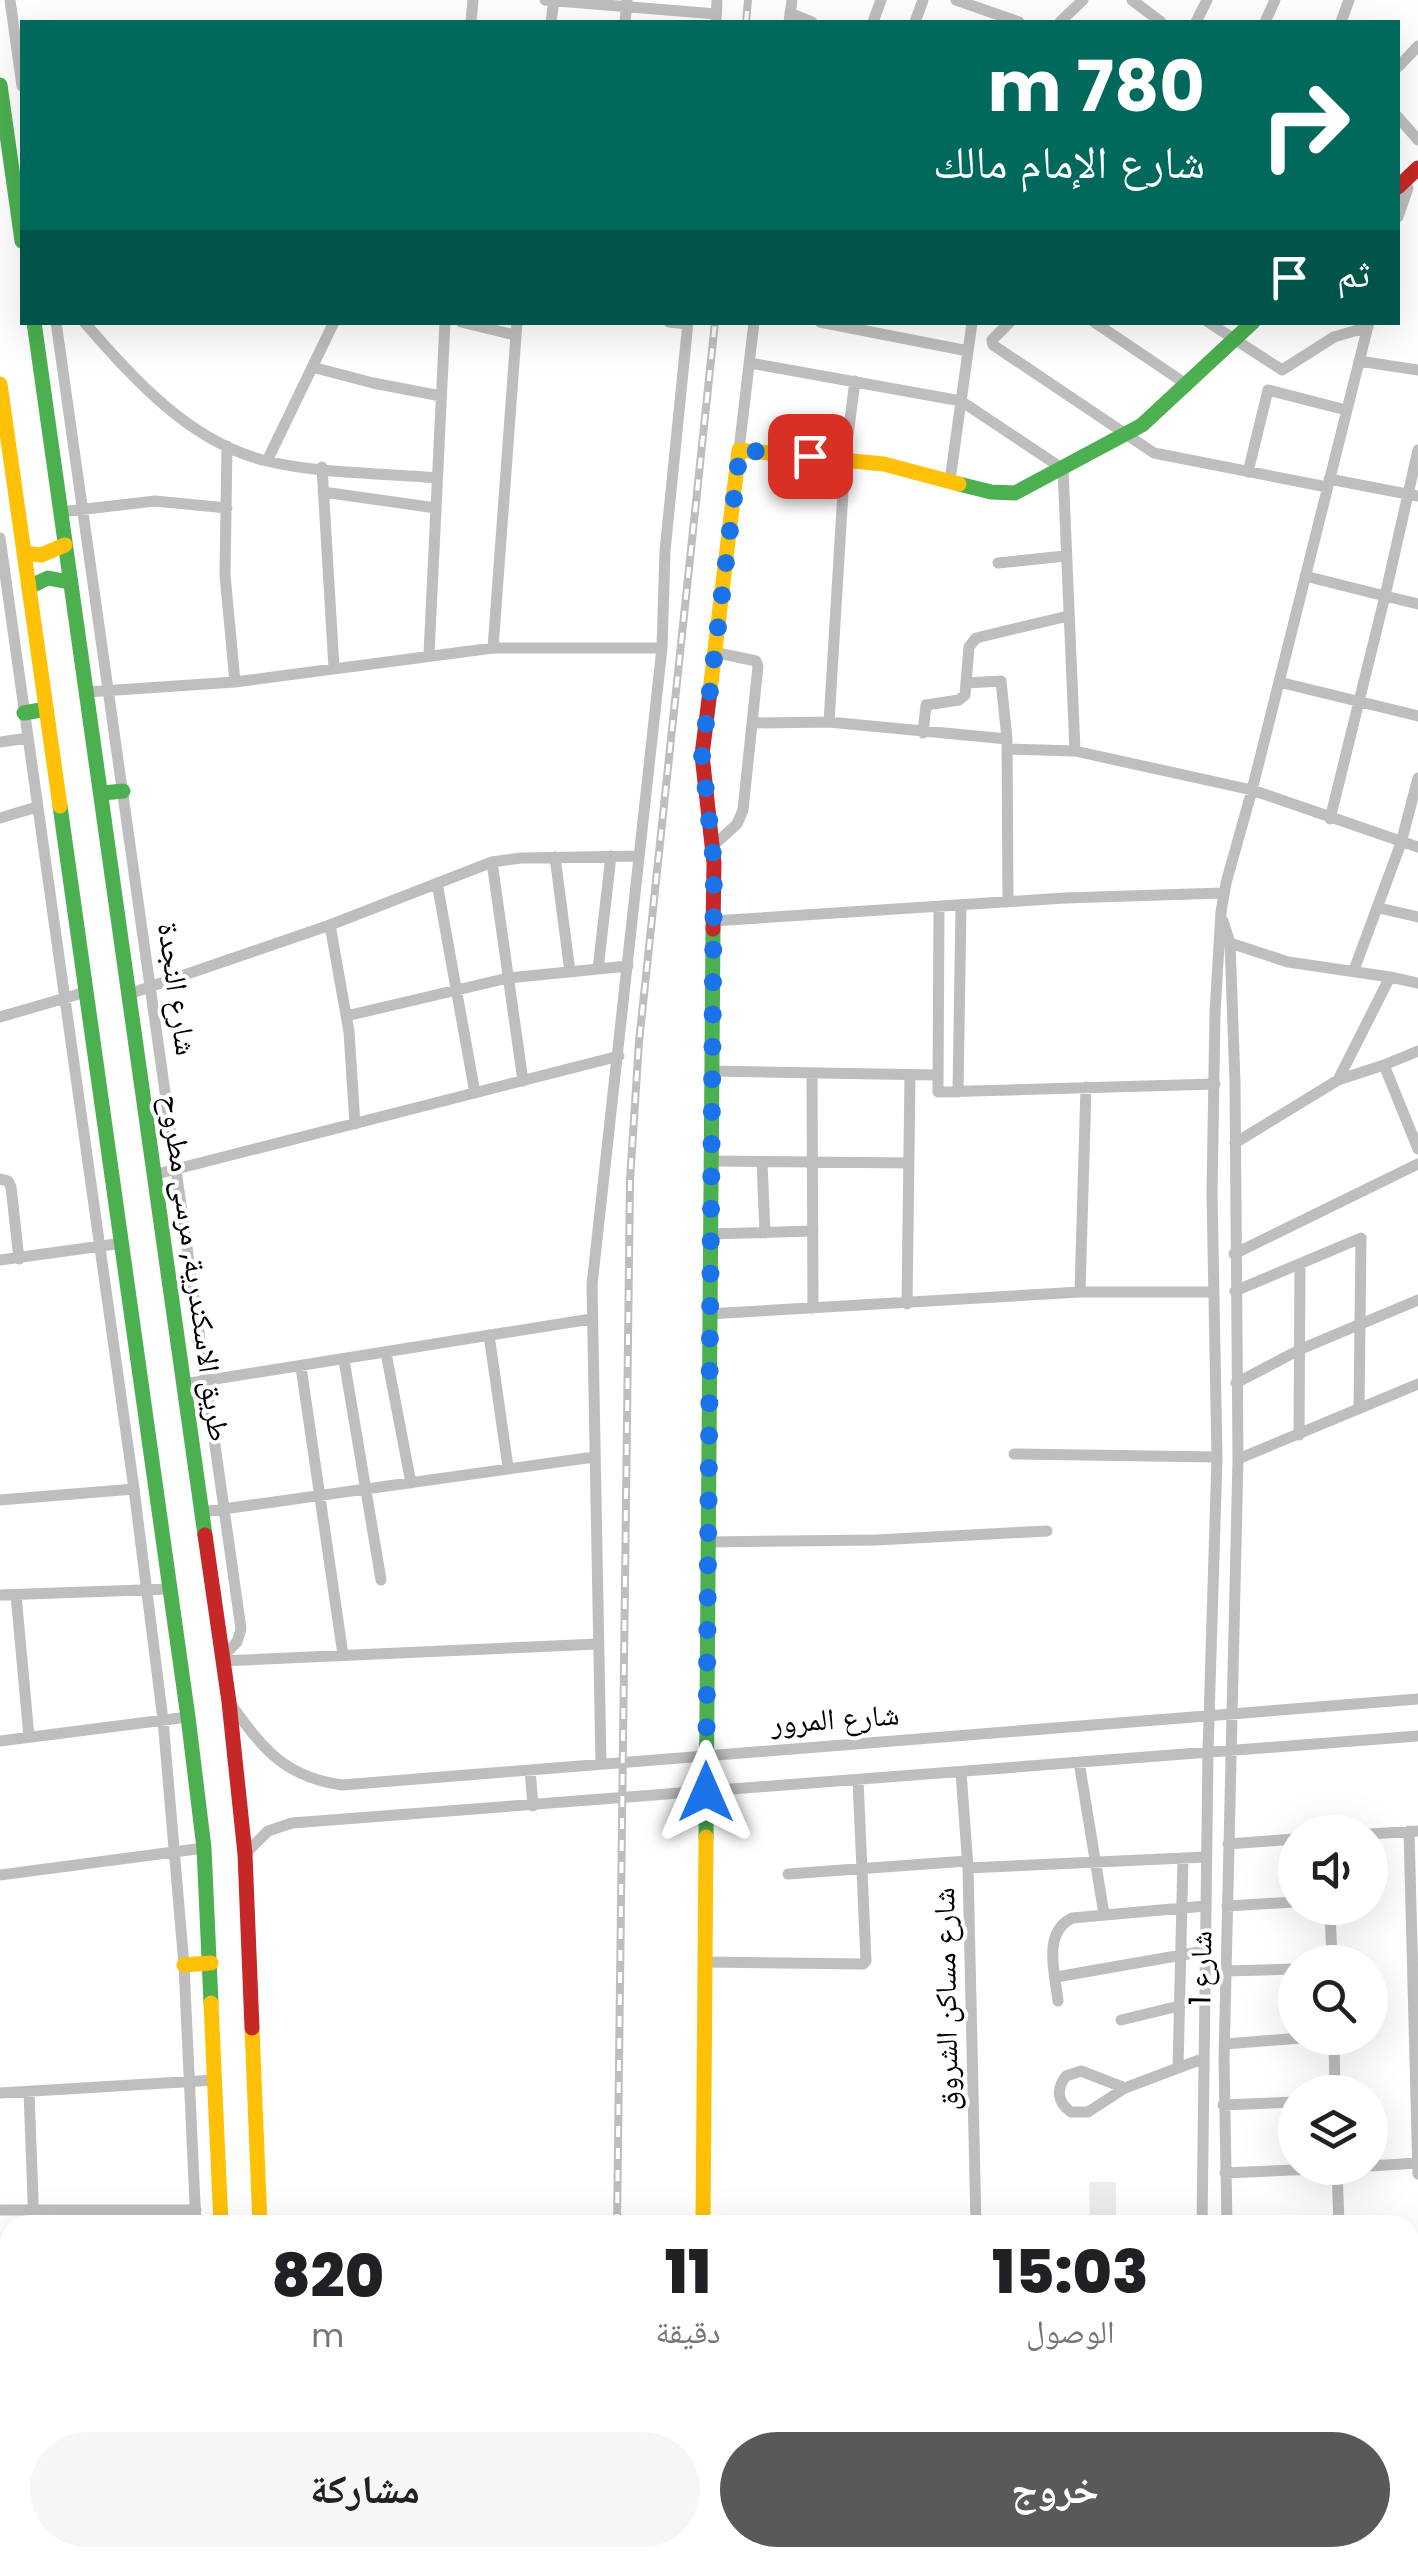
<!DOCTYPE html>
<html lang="ar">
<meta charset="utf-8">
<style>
body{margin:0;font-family:Poppins,"Noto Naskh Arabic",sans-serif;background:#f6f6f6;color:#202124;direction:rtl;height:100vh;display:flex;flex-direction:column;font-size:38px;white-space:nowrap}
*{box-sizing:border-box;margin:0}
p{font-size:32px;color:#757577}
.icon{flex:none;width:55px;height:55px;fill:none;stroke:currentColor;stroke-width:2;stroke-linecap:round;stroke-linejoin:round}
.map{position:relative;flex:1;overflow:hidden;direction:ltr}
.details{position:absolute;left:0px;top:2215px;width:1420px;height:352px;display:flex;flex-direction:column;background:#fff;border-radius:30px 30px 0 0;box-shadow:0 10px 40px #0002;direction:rtl}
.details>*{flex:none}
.banner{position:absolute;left:20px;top:20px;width:1380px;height:305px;border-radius:0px;box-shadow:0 10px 40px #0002;direction:rtl;background:#00695c;color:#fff;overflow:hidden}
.buttons{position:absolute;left:1278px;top:1815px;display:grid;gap:20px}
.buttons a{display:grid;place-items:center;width:110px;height:110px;border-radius:50%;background:#fff;box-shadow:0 10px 40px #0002;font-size:50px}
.pin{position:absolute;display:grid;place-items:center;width:85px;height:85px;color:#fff;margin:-42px;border-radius:20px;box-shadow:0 5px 15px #0006}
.me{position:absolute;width:110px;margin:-55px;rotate:0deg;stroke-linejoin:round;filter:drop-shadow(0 0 8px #0008)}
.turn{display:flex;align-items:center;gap:35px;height:210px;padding:0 30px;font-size:45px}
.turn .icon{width:130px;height:130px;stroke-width:2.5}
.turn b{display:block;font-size:70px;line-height:85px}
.then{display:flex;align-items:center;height:95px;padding:0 30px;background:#0003;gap:20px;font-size:38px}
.eta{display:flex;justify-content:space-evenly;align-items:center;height:170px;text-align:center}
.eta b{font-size:60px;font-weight:800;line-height:70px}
.button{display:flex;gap:20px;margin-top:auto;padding:20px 30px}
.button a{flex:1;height:115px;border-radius:60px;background:#595959;color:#fff;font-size:40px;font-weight:800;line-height:115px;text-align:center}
.button a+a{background:#f6f6f6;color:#202124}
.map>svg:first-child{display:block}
.garden{fill:#ececec}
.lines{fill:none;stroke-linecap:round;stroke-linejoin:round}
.street{stroke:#bebebe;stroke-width:11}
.fast{stroke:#4caf50;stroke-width:15}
.slow{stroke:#ffc107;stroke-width:15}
.jam{stroke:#c62828;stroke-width:15}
.rail-casing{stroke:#bebebe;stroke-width:8}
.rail{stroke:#fff;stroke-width:4;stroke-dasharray:11;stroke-linecap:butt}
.route{stroke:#1a73e8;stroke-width:18;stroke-dasharray:0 32.4}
.labels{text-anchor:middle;stroke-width:8;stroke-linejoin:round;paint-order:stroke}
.street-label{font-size:30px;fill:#000;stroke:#fff}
</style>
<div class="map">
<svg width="1418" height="2566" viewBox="0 0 1418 2566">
<rect width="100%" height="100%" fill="#fff"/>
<path class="garden" d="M1089 2182H1116V2225H1090Z"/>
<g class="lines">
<path class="street" d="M10 0 22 86
M545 0 716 14
M956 0 1019 22
M1132 0 1161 22
M790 13 812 22
M471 22 473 0
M551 22 554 0
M625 22 627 0
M716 22 717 0
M789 22 792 0
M873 22 881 0
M915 22 923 0
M1060 22 1083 0
M1196 22 1207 0
M1265 22 1275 0
M1341 22 1349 0
M1398 67 1418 46
M1398 117 1418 140
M1398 217 1408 188
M56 322 241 1629 237 1642 223 1656
M84 322C134 379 190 443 267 461 320 474 383 473 437 478
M461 322 515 335
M669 322 688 324
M820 322 968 351
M1010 322 992 340 993 345 1154 453 1327 487
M1094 322 1186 384
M1208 322 1282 370 1334 337 1368 327
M1359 361 1418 370
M750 363 961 401 1063 469 1075 751 1252 790 1418 847
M312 367 373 383 441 396
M227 446 225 575 235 682
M739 450 754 322
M267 461 334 322
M322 467 334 668
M1248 472 1268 390 1346 410
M1329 479 1418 496
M950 480 972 323
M323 492 436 508
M60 512 155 501 227 508
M0 538 134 1489 163 1720 184 1965 196 2225
M998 563 1065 556
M1305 576 1385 596 1418 450
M493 648 517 322
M713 652 756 661 758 666 743 810 737 824 714 845
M429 654 445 322
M1279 682 1418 716
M967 683 1001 681 1007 739
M87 692 235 682 493 648H662
M829 722 845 459 855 381
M753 723 829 722 1007 739 1008 902
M923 733 926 705 959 700 965 695 969 647 976 638 1068 616
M0 742 28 738
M1007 749 1075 751
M0 818 37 807
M1330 819 1385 596 1418 604
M555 857 570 972
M492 862 523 1081
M437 883 475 1093
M939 907 938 1092 1215 1084
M1379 908 1418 917
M713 921 1065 898 1223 893
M1223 921 1230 943 1235 1082 1238 1459 1224 2060 1227 2225
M330 925 349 1032 355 1124
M1230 943 1288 962 1390 977
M598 969 611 856
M1354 970 1401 843 1418 778
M129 994 330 925 492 862 521 858 638 856
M346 1016 508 978 628 966
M0 1017 86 992
M1418 1051 1384 1065 1418 1149
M712 1071 936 1075
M812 1073 813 1309
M1338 1080 1384 1065
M958 1092 961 906
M1235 1143 1338 1080 1390 977 1418 983
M711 1161 909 1163
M762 1162 765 1233
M153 1175 619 1056
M0 1179 8 1181 11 1187 19 1259
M709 1234 813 1231
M1234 1254 1418 1164
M0 1260 123 1243
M1235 1291 1361 1238 1359 1408
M1080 1292 1086 1087
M907 1304 910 1075
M708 1314 1080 1292H1214
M489 1335 508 1467
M386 1353 411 1483
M344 1360 381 1580
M301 1367 343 1655
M1236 1383 1301 1349 1418 1300
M184 1384 591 1319
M1299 1435 1300 1264
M1014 1454 1217 1457
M1238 1459 1418 1384
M0 1500 134 1489
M202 1512 594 1457
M708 1542 876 1540 1047 1531
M0 1595 170 1589
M16 1595 29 1737
M223 1661 598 1644
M232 1706C264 1750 285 1777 342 1785L1418 1699
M0 1741 188 1717
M1079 1762 1104 1914
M601 1764 592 1285 662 648 665 551 688 322
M530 1770 533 1806
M961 1772 968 1868 976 2225
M1409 1831 1418 2174
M1370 1834 1418 1831
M1228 1844 1295 1839
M245 1854 268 1831 292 1823 1418 1736
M968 1868 1206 1857
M788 1874 967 1861
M0 1875 204 1848
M1227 1906 1295 1902
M1330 1908 1332 1962
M705 1962 863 1964 866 1961 858 1780
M1226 1971 1295 1969
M1056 1977 1205 1951
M1058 2001C1055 1973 1042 1933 1072 1918L1205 1906
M1121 2020 1179 2006
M1334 2038 1335 2092
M1225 2044 1301 2038
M1178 2068 1183 1858
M1081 2071 1125 2088 1088 2112H1071C1057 2102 1056 2089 1066 2076Z
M1125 2088 1202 2059
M29 2092 34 2225
M0 2093 215 2080
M1223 2105 1295 2102
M1370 2166 1418 2163
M1337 2168 1339 2225
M1225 2173 1336 2168
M0 2210H196
M1202 2225 1208 1752 1217 1457 1212 1193 1215 1013 1221 912 1226 883 1252 790 1369 322
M0 2275H10
M1410 2333H1418
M0 2354 10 2355
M1410 2420 1418 2421
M1410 2504 1418 2505
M808 2558 810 2566
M1218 2558 1219 2566
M1243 2558V2566
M874 2566 922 2558
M1034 2566 1202 2558
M1379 2566V2558"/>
<path class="fast" d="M0 85 22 241
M34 322 205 1535
M959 484 991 492 1015 493 1142 425 1253 322
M29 587 48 578 69 582
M24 713 46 709
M103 793 123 791
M60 806 188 1717 204 1848 211 2003
M706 1837 713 929
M273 2558V2566
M695 2558V2566"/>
<path class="slow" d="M0 384 60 806
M24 553 41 555 65 545
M710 691 739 450 884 464 959 484
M184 1965 211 1963
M211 2003 221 2225
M252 2028 260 2225
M703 2225 706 1837
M233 2558 234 2566"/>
<path class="jam" d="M1398 187 1418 168
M710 691 702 755 714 863 713 929
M205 1535 229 1702 245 1854 252 2028"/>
<defs>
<path id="rail" d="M746 22 748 0
M617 2225 630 1180 639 1042 715 322
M614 2566V2558"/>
</defs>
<use href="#rail" class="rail-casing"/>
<use href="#rail" class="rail"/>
</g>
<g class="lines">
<path class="route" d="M706 1792 714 864 702 755 740 450 810 456"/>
</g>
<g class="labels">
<g class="street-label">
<text transform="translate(177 989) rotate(82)" y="10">شارع النجدة</text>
<text transform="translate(195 1268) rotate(82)" y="10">طريق الاسكندرية, مرسى مطروح</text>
<text transform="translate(835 1719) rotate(-4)" y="10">شارع المرور</text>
<text transform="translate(1201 1968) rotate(-89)" y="10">شارع 1</text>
<text transform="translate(946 1999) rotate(-91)" y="10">شارع مساكن الشروق</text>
</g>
</g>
</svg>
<div class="buttons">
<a><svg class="icon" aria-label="sound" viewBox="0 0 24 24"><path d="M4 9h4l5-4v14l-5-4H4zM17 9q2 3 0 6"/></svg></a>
<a><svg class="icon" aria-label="search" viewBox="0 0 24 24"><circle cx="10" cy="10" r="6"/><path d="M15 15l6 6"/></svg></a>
<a><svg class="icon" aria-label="layers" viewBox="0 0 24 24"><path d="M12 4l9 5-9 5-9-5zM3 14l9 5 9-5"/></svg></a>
</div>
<div class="pin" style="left:810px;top:456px;background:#d93025"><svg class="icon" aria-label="arrive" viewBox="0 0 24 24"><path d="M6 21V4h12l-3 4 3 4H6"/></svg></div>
<svg class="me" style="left:706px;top:1792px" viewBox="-20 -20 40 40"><path d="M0-17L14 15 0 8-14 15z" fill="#1a73e8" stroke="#fff" stroke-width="4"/></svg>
<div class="banner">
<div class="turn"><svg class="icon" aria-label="right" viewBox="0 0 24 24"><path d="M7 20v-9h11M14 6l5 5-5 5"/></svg><div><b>780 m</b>شارع الإمام مالك</div></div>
<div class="then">ثم<svg class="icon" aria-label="arrive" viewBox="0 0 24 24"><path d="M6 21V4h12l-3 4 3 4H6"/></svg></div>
</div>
<section class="details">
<div class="eta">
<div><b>15:03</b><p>الوصول</p></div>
<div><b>11</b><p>دقيقة</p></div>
<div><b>820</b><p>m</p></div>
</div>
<div class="button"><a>خروج</a><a>مشاركة</a></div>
</section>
</div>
